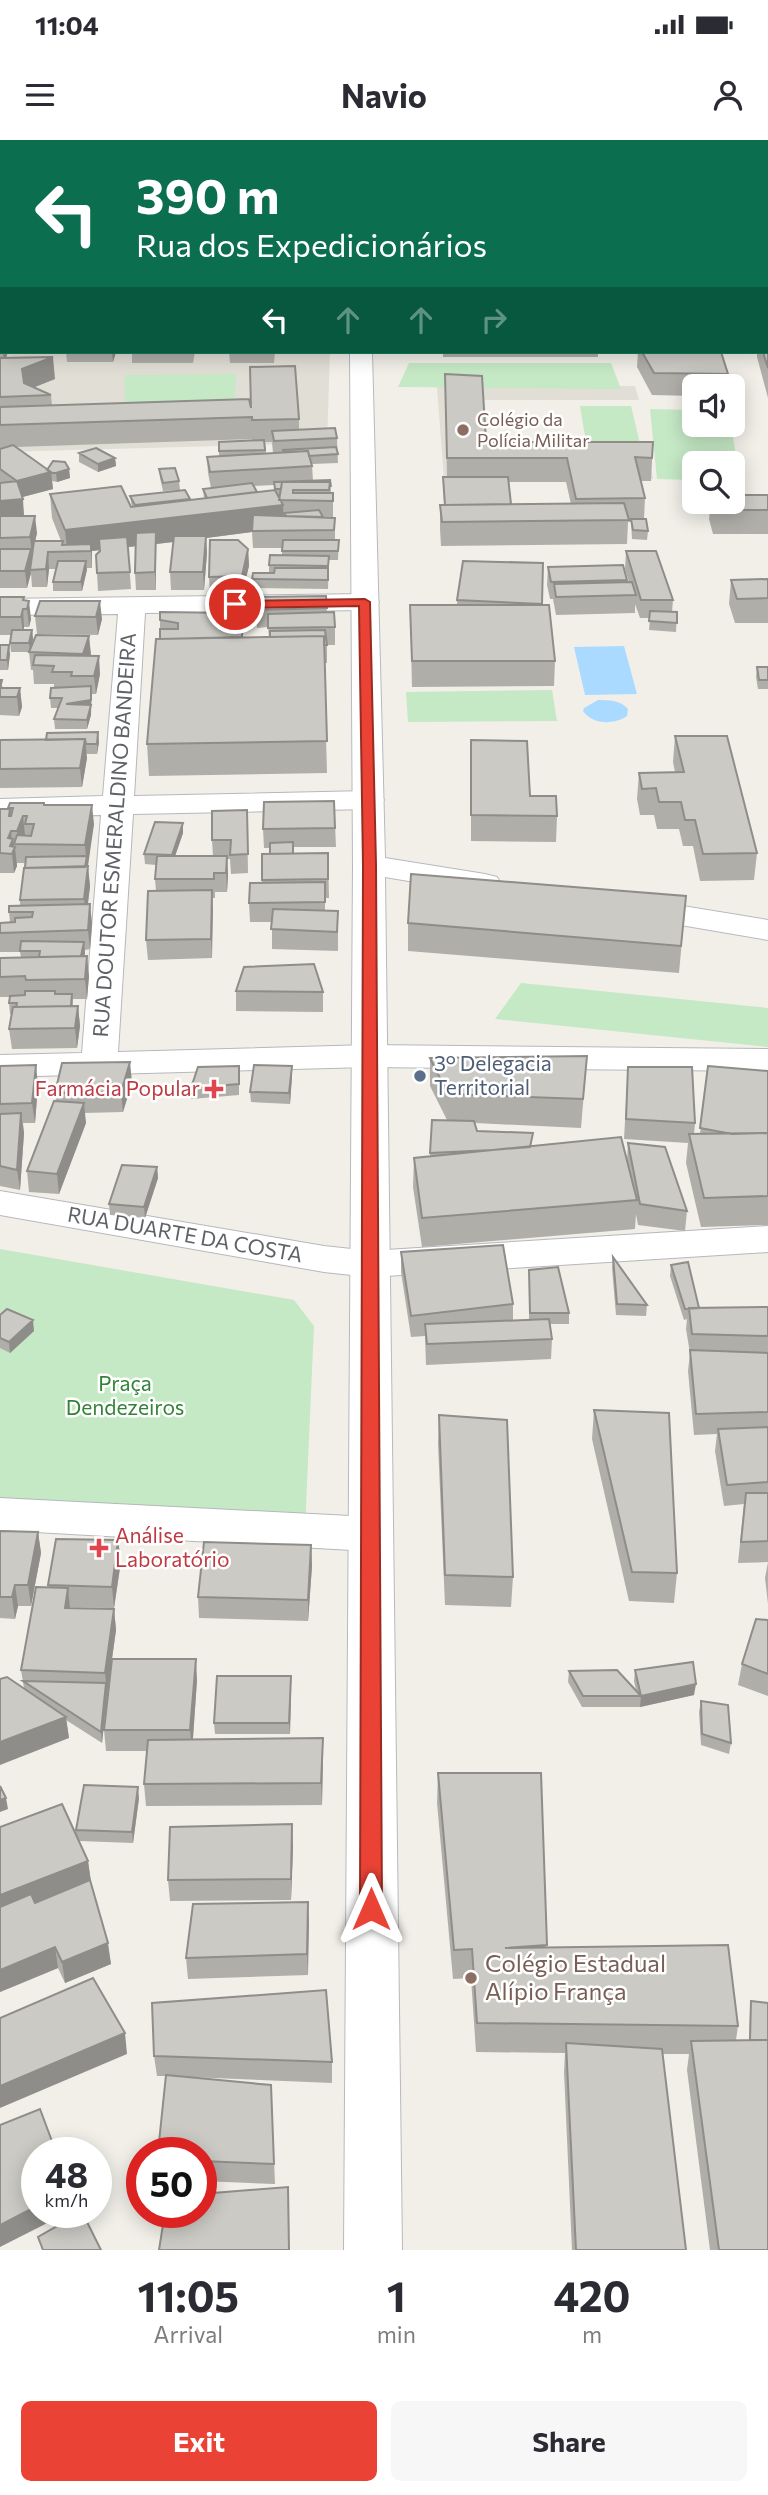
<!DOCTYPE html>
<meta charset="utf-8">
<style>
body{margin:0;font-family:Commissioner,sans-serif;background:#f7f7f7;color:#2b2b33;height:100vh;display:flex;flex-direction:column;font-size:26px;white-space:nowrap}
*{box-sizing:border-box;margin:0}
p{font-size:23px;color:#7c7c81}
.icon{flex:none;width:38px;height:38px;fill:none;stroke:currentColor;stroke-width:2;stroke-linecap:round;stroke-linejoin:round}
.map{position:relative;height:2110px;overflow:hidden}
.details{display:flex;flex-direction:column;background:#fff;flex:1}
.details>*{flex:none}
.banner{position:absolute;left:0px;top:0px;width:768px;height:214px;box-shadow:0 4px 18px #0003;background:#0b6e4f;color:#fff;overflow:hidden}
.buttons{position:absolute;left:682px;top:234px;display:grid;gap:14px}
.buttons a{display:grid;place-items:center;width:63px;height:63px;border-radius:10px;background:#fff;box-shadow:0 4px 18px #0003;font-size:35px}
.speed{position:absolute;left:21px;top:1997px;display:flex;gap:14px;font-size:35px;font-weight:700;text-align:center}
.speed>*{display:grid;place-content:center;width:91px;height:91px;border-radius:50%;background:#fff;box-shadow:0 4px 18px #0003;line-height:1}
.speed small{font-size:18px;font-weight:400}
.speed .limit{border:10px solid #d22;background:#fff;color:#111}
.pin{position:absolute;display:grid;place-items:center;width:60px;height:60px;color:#fff;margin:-30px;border:4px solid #fff;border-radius:50%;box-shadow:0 2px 7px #0007}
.me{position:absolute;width:77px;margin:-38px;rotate:0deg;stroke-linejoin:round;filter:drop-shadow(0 0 5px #0008)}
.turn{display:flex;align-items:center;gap:24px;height:147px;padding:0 21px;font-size:32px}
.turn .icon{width:91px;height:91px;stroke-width:2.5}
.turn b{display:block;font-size:49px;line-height:60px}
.lanes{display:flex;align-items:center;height:66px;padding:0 21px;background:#0003;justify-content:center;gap:35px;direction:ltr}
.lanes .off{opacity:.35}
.eta{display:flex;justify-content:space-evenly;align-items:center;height:119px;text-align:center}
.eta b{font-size:42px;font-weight:700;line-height:49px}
.primary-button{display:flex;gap:14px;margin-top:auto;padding:14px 21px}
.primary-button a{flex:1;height:80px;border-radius:10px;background:#ea4335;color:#fff;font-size:28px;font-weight:700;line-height:80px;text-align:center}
.primary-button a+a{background:#f7f7f7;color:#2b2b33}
.status{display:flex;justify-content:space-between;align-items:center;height:49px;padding:0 35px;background:#fff;direction:ltr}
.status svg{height:19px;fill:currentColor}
header{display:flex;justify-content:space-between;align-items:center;height:91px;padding:0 21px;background:#fff;font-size:32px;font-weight:700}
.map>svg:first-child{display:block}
.education{fill:#e1ded6}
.green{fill:#c5e8c5}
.water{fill:#aadaff}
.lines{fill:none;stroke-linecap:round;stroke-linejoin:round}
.street-casing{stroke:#b5b8bc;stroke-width:2}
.secondary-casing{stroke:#b6babf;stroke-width:2}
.street{fill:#fff;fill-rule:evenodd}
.secondary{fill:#fff;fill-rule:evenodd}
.wall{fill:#afaea9;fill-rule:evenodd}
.shaded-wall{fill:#8f8d8a}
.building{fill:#cccac5;stroke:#8f8d8a;stroke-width:2}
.route{fill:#ea4335;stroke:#982c22;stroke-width:2}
.education-dot{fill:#8d6e63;stroke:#fff;stroke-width:2.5}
.service-dot{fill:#5c6f8a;stroke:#fff;stroke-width:2.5}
.health-dot{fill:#e0444e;stroke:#fff;stroke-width:2.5}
.labels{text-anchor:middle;stroke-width:5;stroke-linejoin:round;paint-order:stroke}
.far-education-label{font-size:18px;fill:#785e54;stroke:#fff;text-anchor:start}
.street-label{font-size:21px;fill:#5f6368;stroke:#fff}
.service-label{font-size:21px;fill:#4e5e75;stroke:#fff;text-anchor:start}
.health-label{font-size:21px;fill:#be3a42;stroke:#fff;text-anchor:end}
.park-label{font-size:21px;fill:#348238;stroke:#fff}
.near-education-label{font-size:24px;fill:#785e54;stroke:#fff;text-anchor:start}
</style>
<div class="status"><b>11:04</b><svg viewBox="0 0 49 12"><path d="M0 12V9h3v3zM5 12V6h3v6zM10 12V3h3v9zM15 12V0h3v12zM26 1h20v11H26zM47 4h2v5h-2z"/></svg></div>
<header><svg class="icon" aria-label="menu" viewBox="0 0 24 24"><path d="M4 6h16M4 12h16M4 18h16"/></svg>Navio<svg class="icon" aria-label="person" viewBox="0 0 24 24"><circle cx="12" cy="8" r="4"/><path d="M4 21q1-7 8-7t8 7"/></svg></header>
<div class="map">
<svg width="768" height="2110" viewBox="0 0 768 2110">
<rect width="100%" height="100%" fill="#f1efe8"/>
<path class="education" d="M0 67 2 212H330L327 303 0 312Z
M635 246 639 260H484L490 321H649L653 339 444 340 437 247Z"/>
<path class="green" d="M409 223H611L621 249 398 247Z
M236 234 234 274 125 277V235Z
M580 266H631L641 308H587Z
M650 269 695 270V285H731L740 341H733V324H695V340L657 339Z
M552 550 557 581 408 582 406 552Z
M521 843 768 868V907L495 879Z
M0 1109 294 1160 314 1186 305 1388 0 1374Z"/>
<path class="water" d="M624 506 637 554 585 555 574 507Z
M598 560C609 560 620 560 628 569L627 576C614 585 593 585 583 571L584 568Z"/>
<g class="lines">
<defs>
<path id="street" d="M365 454 375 456 379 462 375 468 365 470 145 473 134 656 368 651 379 653 384 660 379 667 368 669 133 674 118 912 369 905 768 909V931L369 927 0 937V915L82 913 101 675 0 677V659L103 656 118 474 0 475V459Z
M0 1051 324 1106 370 1111 768 1086V1112L370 1137 324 1132 0 1075Z
M0 1358 370 1377 386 1382 392 1394 386 1406 370 1411 0 1390Z"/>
<path id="secondary" d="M354 0H372V2H354Z
M766 53H768L766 66Z
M350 212H372L385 718 485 734 497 737 501 744 497 751 485 754 385 737 402 2110H344L353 725Z
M634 758 768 780V800L622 775 617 768 622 761Z"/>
</defs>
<use href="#street" class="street-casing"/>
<use href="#secondary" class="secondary-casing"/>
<use href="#street" class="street"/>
<use href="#secondary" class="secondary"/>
</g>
<path class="wall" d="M0 0 58 2H2V43H0Z
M173 0H343V2H174Z
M2 47V212H8L6 218 55 239 34 247 51 255 52 265 251 268 299 279V290L337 298 338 323 312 324 313 341 330 340 331 353H333V378H335V400H339L338 420H329L328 449 252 448V439L269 433V425L282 415V408H253L252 392 206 398 207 413 204 450H171L170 432 173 402 156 404V450H136L135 433 136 406 128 407 131 449 98 451 96 415 100 410 92 411V428H87L82 451H53V442L56 429H49L47 447H32L31 433 27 448H0V309L3 308H0V50ZM252 299V301L219 302V316L207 317 208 333 211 348 203 349 204 358 190 360V359L130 356 132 367H131L50 354 52 378 61 401H35L37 393 24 376 22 357 53 349 52 341 57 342 70 338 69 329 47 330 16 307ZM265 302H272L273 313H266ZM274 345 275 350 257 352 254 346Z
M766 83H768V164H766Z
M768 196V258L757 217V212H766Z
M66 212H116L113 222H67Z
M132 212H195L193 223H132Z
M229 212H275L274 223H230Z
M443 212H598V217H443Z
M638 212H721L728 234 726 247H695V256L652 255 637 227Z
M445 234 486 302H653L651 341H641L645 358 644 379 648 391 647 400 632 399 631 382H628L627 404 441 406 440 389V365H444L443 337H447ZM509 342H566L571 364H511Z
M79 313 115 318 116 326 98 332 79 322Z
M159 329 179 341 180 350 163 351 160 338Z
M768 355V394H713L709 379 711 362H733Z
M248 409 249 426 242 454H210L209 437Z
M626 411 673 460 672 472H677L676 492 649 490 650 478H640L635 464V473L556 475 553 459H550L547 445 548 427 627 440V442H629L625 429Z
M543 423 542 465 555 521 554 546 412 547 410 465H457V460Z
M768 439V483H735L729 464 731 440Z
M326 456 327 472 335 487V505H327V523H324L327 633 149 636 147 604 160 499V480L224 473 253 465 254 487H237L243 497H269L268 487 257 488 256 457Z
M0 457 24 460 31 479 29 487H24V490H32L33 499 32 506 89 496 90 516 100 534 96 554H92L91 575 87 589H55L54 579 58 568H51L50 558 54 547V544H34L33 530H31L29 512H11L10 503 11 495H0Z
M40 461 102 479 98 495 37 494 35 476Z
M0 505 10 514 8 530H0Z
M757 527H768V549H758L756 537Z
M0 540 3 548H20L22 567 19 576 0 575Z
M675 596 757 713 754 740 700 741 693 706H683L679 689H657L654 675H640L637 659 639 633 675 632 673 622Z
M0 600 99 602 97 614H86L87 618 82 647 0 648Z
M471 600 530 656 557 676 556 702 471 701Z
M334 661 336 707H293V714L328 713 329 758H325V771H338V811L272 809V782H250L249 763 262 743V714H270V708H264L263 689Z
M45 665 94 684 87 723 90 746 88 764 92 783 90 809 85 810 84 816 89 836 87 859H73V866H78L80 886 77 908 12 909 9 889 12 874H10L9 863 10 857H0V818L21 817 20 812H0V783L10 782 9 772 20 766V760L25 723H17V726L14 733H0V669H8V668Z
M247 670 248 733 231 734 230 719H227L228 735 227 752H215V758H212V818L148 820 146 800 156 751 155 739 156 725 145 724 144 714 183 693 175 716H213L212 700Z
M686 756 679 833 408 811V783Z
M236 851 323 852V872L236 871Z
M587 916 581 988 475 983 477 991 532 1006 627 1020 628 1003 687 1071 685 1091 638 1085 636 1074 635 1089 422 1107 413 1047 414 1018 430 1017 432 980H447L430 946V918Z
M0 926 38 945 35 983H23L24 993 20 1050 0 1046Z
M239 926V955L191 959V948Z
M708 926 768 931V1085L701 1087 686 1023 688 1003 624 999 628 927 695 983 694 994H700Z
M292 936 290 964 251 962 250 952Z
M132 942 123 972 84 973 86 983 59 1054 29 1052 27 1031 56 961 55 953Z
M157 1027 158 1038 145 1078 110 1075 109 1064Z
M401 1112 513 1164V1180H529V1130L569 1173V1184H550L552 1199 551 1219 426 1225 425 1196 411 1197 401 1132Z
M613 1117 647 1165 646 1176 616 1175 612 1128Z
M671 1125 699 1168 768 1167V1464L765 1438 768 1422 738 1423 744 1364 724 1366 715 1311 717 1294 694 1295 688 1231 690 1213 686 1189 687 1179 684 1180 670 1136Z
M0 1175 34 1191 10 1213 0 1208Z
M594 1270 677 1433 674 1463 629 1461 592 1299Z
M439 1275 513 1437 511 1467 445 1465 438 1304Z
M0 1391 38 1392 41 1413 31 1466H18L15 1479 0 1478Z
M118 1400 121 1421 114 1468 70 1467V1468L114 1469 116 1490 112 1519 197 1540 193 1599 323 1598 322 1665 146 1666 144 1644 147 1611H106L104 1590 110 1535 102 1603 66 1580 69 1598 24 1548 21 1530 49 1448 48 1445Z
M311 1405 312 1426 308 1481 199 1478 198 1457Z
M768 1480V1556L738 1545 742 1524Z
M635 1530 694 1555 640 1567H582L568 1542 569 1531 636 1550 634 1541Z
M291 1547 290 1594H215L214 1583Z
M701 1561 731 1603 729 1614 701 1605 699 1572Z
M438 1633H541L546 1808 738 1886 736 1900H749L750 1871 751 1861 768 2110H710L687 1930 689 1914H662L686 2110H572L564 1932 565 1913 476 1912 471 1838 453 1839 437 1663Z
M139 1658 133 1703 79 1701 88 1721 91 1742 111 1824 65 1843 58 1828 0 1852 76 1695V1690Z
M293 1705 291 1760 170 1761 168 1740Z
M308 1762V1835L188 1839 186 1818Z
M154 1916 332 1922V1943L188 1937 271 1945 275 2044 201 2041V2012L166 1936H157Z"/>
<path class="shaded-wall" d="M184 0H209V2H184Z
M3 212H8L4 224Z
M112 212H116L113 222Z
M53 217 55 239 25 251 22 229Z
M115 318 116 326 98 332V324Z
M69 329 70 338 57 342 56 333Z
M51 332 53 349 19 358 17 341Z
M23 359 24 376 0 378V361Z
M283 365 284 388 252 391V392L206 398 207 413 204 450 203 432 206 398 156 404V450L155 432 156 404 92 411V428L91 411H67L65 390Z
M35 376 37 393 32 415 30 397Z
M31 409 32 426 30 430 31 433 27 448 25 431Z
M248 409 249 426 242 454V436Z
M48 412 49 429 47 447 46 429Z
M86 421 87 430 82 451 81 442Z
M29 461 31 479 29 487 27 469Z
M100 461 102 479 98 495 96 477Z
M23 469 24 487 23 495 21 477Z
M32 490 33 499 30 512 29 503Z
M89 496 91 514 85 532 83 514Z
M9 505 10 514 8 530 7 520Z
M99 516 100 534 96 554 94 536Z
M91 546V575L87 589V580L66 564Z
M20 548 22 567 19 576 17 557Z
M98 592 99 602 97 614V604Z
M85 599 87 618 82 647 80 628Z
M92 665 94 684 88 726 84 733 86 717 85 705Z
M10 669 12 688 11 691 12 702 13 699 14 710 15 707 17 726 14 733 12 714 8 698Z
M23 676 25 695 21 704H18L17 691Z
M183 683V693L172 725V715Z
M227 716 228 735 227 752 226 733Z
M88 726 90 746 86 778 84 759Z
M212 750 213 769 212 818 211 799Z
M90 764 92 783 90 809 88 790Z
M84 802 85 813 82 829 81 818Z
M87 816 89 836 87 859 85 839Z
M78 866 80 886 77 908 75 888Z
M130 922 132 942 123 972 121 952Z
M36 925 38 945 35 983 32 963Z
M292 926V936L290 964 289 953Z
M84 963 86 983 59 1054 57 1034Z
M21 973 24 993 20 1050 17 1030Z
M157 1027 158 1038 145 1078 144 1067Z
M33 1180 34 1191 10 1213 9 1202Z
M38 1392 41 1413 31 1466 28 1445Z
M118 1400 121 1421 114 1468 112 1447Z
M311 1405 312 1426 308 1481V1460Z
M15 1445 18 1466 15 1479 12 1457Z
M68 1448 70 1469 65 1468Z
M114 1469 116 1490 107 1554 102 1603 101 1592 106 1543 105 1533Z
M196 1519 197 1540 192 1611 190 1590Z
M291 1536V1547L290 1594 289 1583Z
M696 1544 694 1555 640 1567 641 1556Z
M66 1577 69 1598 0 1625V1602Z
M323 1598V1619L322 1665 321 1643Z
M138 1647 139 1658 133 1703 132 1692Z
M6 1658 8 1669 0 1672V1660Z
M292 1684 293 1705 291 1760V1739Z
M88 1721 91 1742 0 1778V1755Z
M308 1762 309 1783 308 1835 307 1814Z
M108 1803 111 1824 65 1843 62 1822Z
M55 1807 58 1828 0 1852V1830Z
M125 1893 127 1914 0 1968V1946Z
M37 2066V2072H69L0 2107V2085Z"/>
<path class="building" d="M0 0H55L54 2Z
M213 0H343V2H214Z
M406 0H589V2H406Z
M0 8H2V24H0Z
M1 47 2 94H0V50Z
M766 83H768V143H766Z
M0 104H2V140H0V122L2 117H0Z
M0 164H2V202H0Z
M766 196H768V228L763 212H766Z
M642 212H721L728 234 654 233Z
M53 217 22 229 24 243 51 255 0 257V218Z
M295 226 299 279 252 280V277L0 285V267L249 259 251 268 250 227Z
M445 234 482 236 486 302H653L652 318 635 317 645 358 576 359 567 318H447Z
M335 288 337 298 274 301 272 291Z
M264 300 265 310 219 311V302Z
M13 305 51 332 17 341 23 359 0 361V343L17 341 0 329V309Z
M336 307 338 314 309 316 308 311 284 312 283 310Z
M96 308 115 318 98 324 79 313Z
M308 311 312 326 210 332 207 317Z
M53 321 65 322 69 329 56 333H51L47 330Z
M175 328 179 341 163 343 159 329Z
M443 337H508L511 364 445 365Z
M330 340 331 347 330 342H282L281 349H275L274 342Z
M282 342H330L329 350H293V353H333V361L279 360Z
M252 343 257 352 207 358 203 349Z
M121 346 131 367 275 350 283 365 65 390 50 354Z
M185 350 190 359 135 365 130 356Z
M733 355H768V370H715L713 362H733Z
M624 363 629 380 442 382 440 365Z
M319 370 323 377 286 376 284 373Z
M253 375 335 378 334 390 252 391Z
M0 376H35L30 397 0 398Z
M631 379H646L648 391 633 390Z
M156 392 155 432 135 433 136 393Z
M174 396H206L203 432H170Z
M127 397 130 432 97 433 96 415 100 411 99 399Z
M210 400H238L248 409 242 436 209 437Z
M283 400H339L338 411H282Z
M34 401H63L62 405 91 404V411L48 412 46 429 30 430Z
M0 409H31L25 431H0Z
M626 411H656L673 460H641Z
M270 415 329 416 328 426 269 425Z
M58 421H86L81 442H53Z
M463 421 543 423 542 464 457 460Z
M623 425 627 440 551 442 548 427Z
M275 428H328V440L252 439 253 433H274Z
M768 439V458L737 459 731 440Z
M632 442 636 455 556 457 554 444Z
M326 456 327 468 257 470 256 457Z
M0 457H24L23 460 29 461 27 469H23L21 477H0Z
M40 461H100L96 477 35 476Z
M253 465 254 477 237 478 236 473H224V466Z
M410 465H549L555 521H412Z
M650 471 677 472V483L649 481Z
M160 472 236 473 237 488H242V497L160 499V489H178V483L160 480Z
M334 472 335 487 268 488V474Z
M12 490H32L29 503H10Z
M325 490 327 505H324V496L270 497V491Z
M36 495 89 496 83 514 29 512Z
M324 496 327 601 147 604 156 499Z
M0 505H9L7 520H0Z
M35 515 99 516 94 536H71L72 532H52L54 526 33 525Z
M757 527H768V540H759Z
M0 540H2L0 548H20L17 557H0Z
M91 546V560L66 564 91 565 87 580 54 579 62 558H50L51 548Z
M98 592 97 604H86L85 599 46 600 47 593Z
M675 596H727L757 713 703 714 695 680H685L681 662H659L656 648 642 649 639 633 684 632Z
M85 599 80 628 0 629V600Z
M471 600 527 601 530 656H556L557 676 471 675Z
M334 661 335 688 263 689 264 662Z
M10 663H44V665H92L85 705 14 704 17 695 31 696 34 684H25L27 676H23L17 691H11L8 698 13 699 10 706 15 707 12 714 0 713V669H10L9 676H11L13 668H8Z
M247 670 248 714 230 715 231 700H212V671Z
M155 682 183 683 172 715 144 714Z
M293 702V714H270V703Z
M328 713V739L262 740V714Z
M87 716 85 727 25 728 26 717Z
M157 716H227L226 733H214V739H155Z
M88 726 84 759 20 760 24 728Z
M411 734 686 756 681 806 408 783Z
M325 742V762L249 763 250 743Z
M212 750 211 799 146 800 148 751Z
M90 764 88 790 0 793V783L15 782V778L32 777 33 772H9V766Z
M273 769 338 771 337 792 271 789Z
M21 801 84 802 81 816 39 817 40 811H20Z
M87 816 85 839 26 840 25 836 0 837V818Z
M314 824 323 852 236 851 244 827Z
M25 851H55V854H72L71 866 16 867 17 863H9L10 856 25 855Z
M78 866 75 888 9 889 13 867Z
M587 916 583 959 448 954 430 918Z
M130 922 121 952 55 953 62 923Z
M36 925 32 963 0 964V926Z
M254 925 292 926 289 953 250 952Z
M239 926V944L191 948 198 927Z
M708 926 768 931V993L732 994 700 988Z
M628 927H692L695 983 626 979Z
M54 961 84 963 57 1034 27 1031Z
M21 973 17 1030 0 1026V974Z
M432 980 474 981 477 991 533 993 530 1007 492 1010 430 1013Z
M768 993V1056L704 1058 689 994Z
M621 997 637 1060 422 1078 414 1018Z
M628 1003 665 1007 687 1071 640 1064Z
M122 1025 157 1027 144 1067 109 1064Z
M503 1105 513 1164 411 1176 401 1112Z
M613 1117 647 1165 617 1164Z
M688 1122 699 1168 685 1169 671 1125Z
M558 1127 569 1173H530L529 1130Z
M768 1167V1196L692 1194 689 1168Z
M7 1169 33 1180 9 1202 0 1198V1175Z
M549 1179 552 1199 427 1204 425 1184Z
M690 1210 768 1213V1272L696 1274Z
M594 1270 669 1273 677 1433 632 1432Z
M439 1275 507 1280 513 1437 445 1435Z
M768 1287V1342L727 1345 718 1289Z
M746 1353H768V1401L741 1402Z
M0 1391 38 1392 28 1445H15L12 1457H0Z
M56 1399 118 1400 112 1447 48 1445Z
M204 1402 311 1405 308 1460 198 1457Z
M36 1447 68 1448 65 1468 114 1469 105 1533 21 1530Z
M756 1479 768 1480V1534L742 1524Z
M112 1519H196L190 1590H104Z
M693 1522 696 1544 641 1556H583L569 1531 617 1530 641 1556 635 1530Z
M217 1536H291L289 1583H214Z
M7 1537 66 1577 0 1602V1539Z
M23 1541 106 1543 101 1592Z
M701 1561 728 1565 731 1603 702 1594Z
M323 1598 321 1643 144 1644 148 1600Z
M438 1633H541L547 1805 505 1808 728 1805 738 1886 477 1883 472 1809 454 1810Z
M84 1645 138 1647 132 1692 76 1690Z
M0 1646 6 1658 0 1660Z
M62 1664 88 1721 0 1755V1687Z
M292 1684 291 1739 168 1740 170 1687Z
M90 1740 108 1803 62 1822 55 1807 0 1830V1767L31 1754 35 1763Z
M308 1762 307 1814 186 1818 193 1764Z
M93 1838 125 1893 0 1946V1878Z
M326 1850 332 1922 154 1916 152 1863Z
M751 1861 768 1863V1900H750Z
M768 1900V2110H719L691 1901Z
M566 1903 662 1909 686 2110H576Z
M166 1935 271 1945 274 2024 201 2021V2012H158Z
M40 1969 56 2012H37V2066L0 2085V1985Z
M288 2047 289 2110H159L165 2072H201V2054Z
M82 2072 101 2110H43L38 2097Z"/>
<path class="route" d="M365 459 370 462 376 725 382 1769 379 1776 371 1779 364 1776 360 1769 363 725 359 466 235 468 230 464 235 461Z"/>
<g class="education-dot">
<circle cx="463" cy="290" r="7"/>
<circle cx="471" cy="1838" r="7"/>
</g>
<circle class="service-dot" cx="420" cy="936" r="7"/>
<g class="health-dot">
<path d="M210.5 938.5h7v7h7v7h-7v7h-7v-7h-7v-7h7z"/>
<path d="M95.5 1397.5h7v7h7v7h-7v7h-7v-7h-7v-7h7z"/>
</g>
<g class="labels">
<g class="far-education-label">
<text x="477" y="286">Colégio da<tspan x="477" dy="21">Polícia Militar</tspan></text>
</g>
<g class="street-label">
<text transform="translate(115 695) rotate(-86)" y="7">RUA DOUTOR ESMERALDINO BANDEIRA</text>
<text transform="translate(185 1095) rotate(10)" y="7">RUA DUARTE DA COSTA</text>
</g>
<g class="service-label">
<text x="434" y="931">3° Delegacia<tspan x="434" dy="24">Territorial</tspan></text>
</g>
<g class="health-label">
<text x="200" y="956">Farmácia Popular</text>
<text x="115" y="1403" text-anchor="start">Análise<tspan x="115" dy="24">Laboratório</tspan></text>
</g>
<g class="park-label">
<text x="125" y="1251">Praça<tspan x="125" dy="24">Dendezeiros</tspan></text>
</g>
<g class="near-education-label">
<text x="485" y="1832">Colégio Estadual<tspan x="485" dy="28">Alípio França</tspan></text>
</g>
</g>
</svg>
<div class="buttons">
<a><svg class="icon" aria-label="sound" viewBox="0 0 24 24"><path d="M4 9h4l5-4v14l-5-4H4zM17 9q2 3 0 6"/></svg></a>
<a><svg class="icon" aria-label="search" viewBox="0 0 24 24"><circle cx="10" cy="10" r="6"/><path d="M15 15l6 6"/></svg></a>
</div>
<div class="speed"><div>48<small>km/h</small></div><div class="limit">50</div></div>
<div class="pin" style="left:235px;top:464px;background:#d93025"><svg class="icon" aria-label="arrive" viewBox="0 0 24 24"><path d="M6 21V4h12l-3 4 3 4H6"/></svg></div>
<svg class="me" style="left:371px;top:1769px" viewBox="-20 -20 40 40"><path d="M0-17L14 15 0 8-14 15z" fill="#ea4335" stroke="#fff" stroke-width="4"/></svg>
<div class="banner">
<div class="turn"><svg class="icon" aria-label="left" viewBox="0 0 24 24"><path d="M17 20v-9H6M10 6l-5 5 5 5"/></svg><div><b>390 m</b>Rua dos Expedicionários</div></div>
<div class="lanes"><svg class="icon" aria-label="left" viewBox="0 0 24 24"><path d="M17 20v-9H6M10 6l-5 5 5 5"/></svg><svg class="icon off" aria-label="ahead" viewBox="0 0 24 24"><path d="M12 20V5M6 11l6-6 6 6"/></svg><svg class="icon off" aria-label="ahead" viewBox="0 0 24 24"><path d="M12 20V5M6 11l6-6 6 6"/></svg><svg class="icon off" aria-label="right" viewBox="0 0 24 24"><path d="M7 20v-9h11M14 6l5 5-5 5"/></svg></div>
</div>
</div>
<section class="details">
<div class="eta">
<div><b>11:05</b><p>Arrival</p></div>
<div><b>1</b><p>min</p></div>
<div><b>420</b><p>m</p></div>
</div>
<div class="primary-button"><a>Exit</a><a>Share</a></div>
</section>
